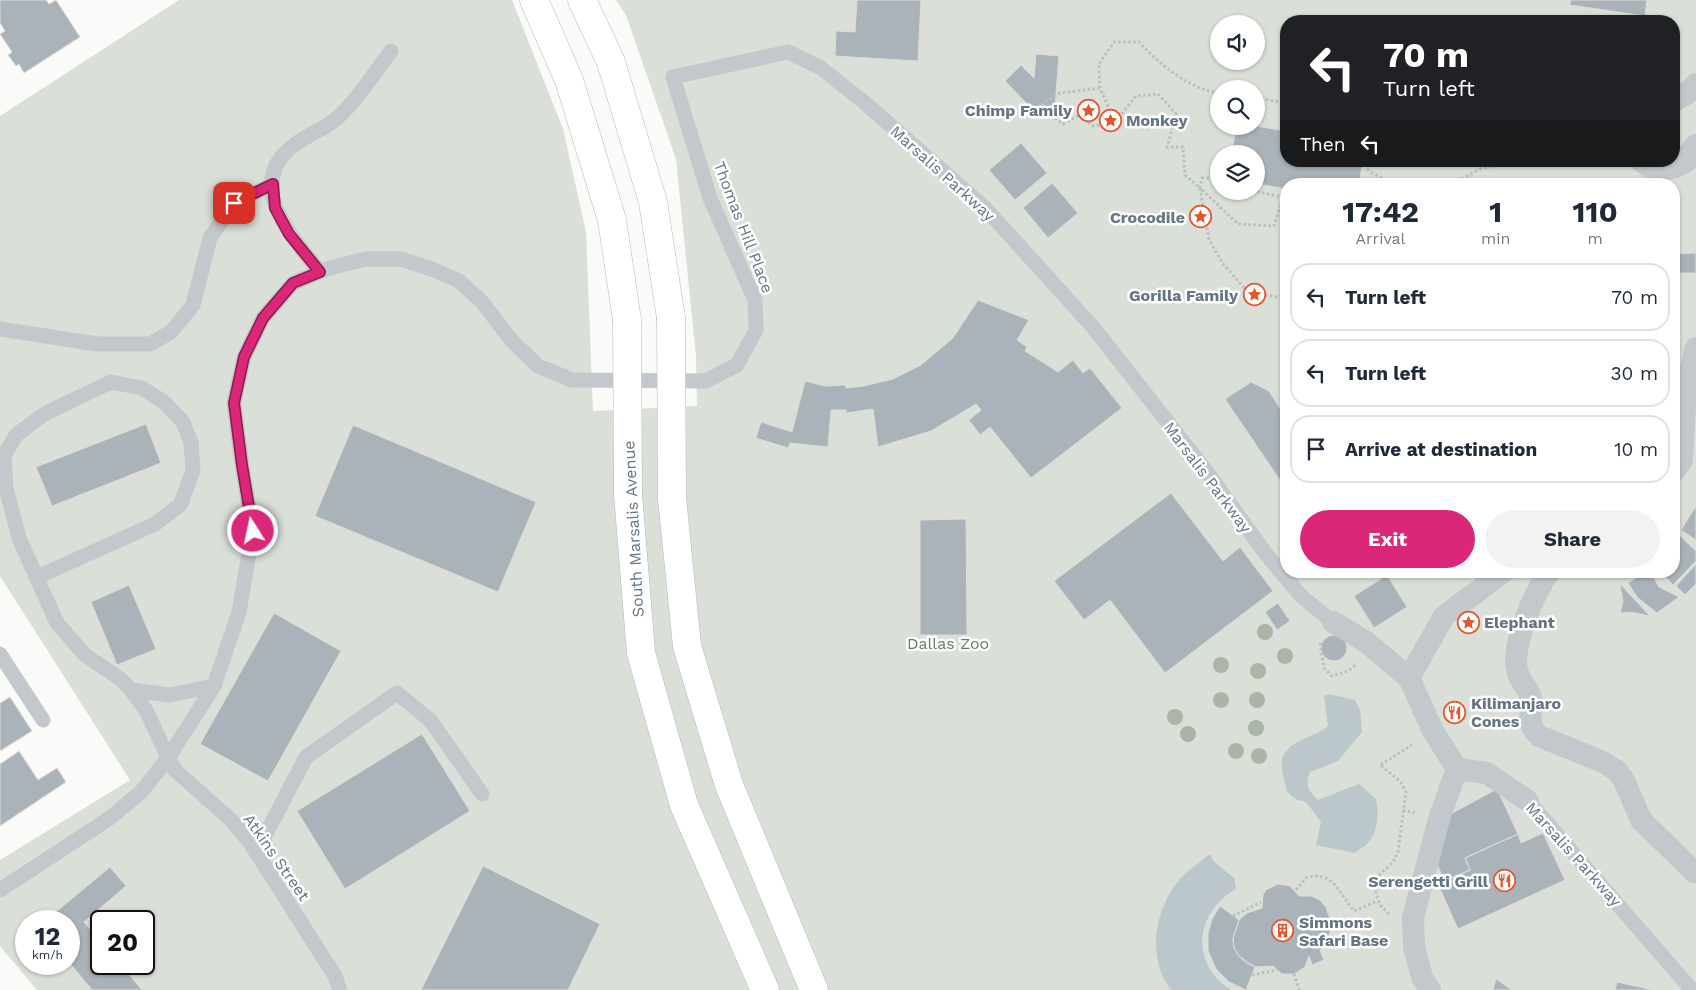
<!DOCTYPE html>
<style>
body{margin:0;font-family:"Work Sans",sans-serif;background:#f2f2f3;color:#1f2937;height:100vh;display:flex;flex-direction:column;font-size:19px;white-space:nowrap}
*{box-sizing:border-box;margin:0}
p{font-size:16px;color:#747a83}
.icon{flex:none;width:28px;height:28px;fill:none;stroke:currentColor;stroke-width:2;stroke-linecap:round;stroke-linejoin:round}
.map{position:relative;flex:1;overflow:hidden}
.drawer{position:absolute;left:1280px;top:178px;width:400px;height:400px;display:flex;flex-direction:column;background:#fff;border-radius:20px;box-shadow:0 1px 4px #0004}
.drawer>*{flex:none}
.top-card{position:absolute;left:1280px;top:15px;width:400px;height:152px;border-radius:20px;box-shadow:0 1px 4px #0004;background:#202124;color:#fff;overflow:hidden}
.fabs{position:absolute;left:1210px;top:15px;display:grid;gap:10px}
.fabs a{display:grid;place-items:center;width:55px;height:55px;border-radius:50%;background:#fff;box-shadow:0 1px 4px #0004;font-size:25px}
.speed{position:absolute;left:15px;top:910px;display:flex;gap:10px;font-size:25px;font-weight:700;text-align:center}
.speed>*{display:grid;place-content:center;width:65px;height:65px;border-radius:50%;background:#fff;box-shadow:0 1px 4px #0004;line-height:1}
.speed small{font-size:12px;font-weight:400}
.speed .limit{border:2px solid #111;border-radius:8px;background:#fff;color:#111}
.pin{position:absolute;display:grid;place-items:center;width:42px;height:42px;color:#fff;margin:-21px;border-radius:10px;box-shadow:0 2px 8px #0006}
.me{position:absolute;width:55px;margin:-28px;rotate:350deg;stroke-linejoin:round;filter:drop-shadow(0 0 4px #0008)}
.turn{display:flex;align-items:center;gap:18px;height:105px;padding:0 20px;font-size:22px}
.turn .icon{width:65px;height:65px;stroke-width:2.5}
.turn b{display:block;font-size:35px;line-height:42px}
.then{display:flex;align-items:center;height:48px;padding:0 20px;background:#0003;gap:10px;font-size:19px}
.eta{display:flex;justify-content:space-evenly;align-items:center;height:85px;text-align:center}
.eta b{font-size:30px;font-weight:700;line-height:35px}
.primary-button{display:flex;gap:10px;margin-top:auto;padding:10px 20px}
.primary-button a{flex:1;height:58px;border-radius:30px;background:#db2777;color:#fff;font-size:20px;font-weight:700;line-height:58px;text-align:center}
.primary-button a+a{background:#f2f2f3;color:#1f2937}
ul{padding:0;list-style:none}
li{display:flex;align-items:center;gap:15px;height:68px;margin:0 10px 8px;padding:0 10px;border:2px solid #e0e1e3;border-radius:20px}
li div{flex:1}
li b{display:block;font-size:19px}
li em{font-style:normal}
.map>svg:first-child{display:block}
.green{fill:#dadfd7;fill-rule:evenodd}
.water{fill:#bbc7cb}
.building{fill:#aab3b9;stroke:#dcdcda}
.lines{fill:none;stroke-linecap:round;stroke-linejoin:round}
.secondary-casing{stroke:#b3babf;stroke-width:29}
.path{stroke:#bbbfc2;stroke-width:3;stroke-dasharray:2.5 2.5;stroke-linecap:butt}
.service{stroke:#c3c8cc;stroke-width:15}
.pedestrian{stroke:#c3c8cc;stroke-width:22}
.secondary{stroke:#fff;stroke-width:28}
.secondary-bridge-casing{stroke:#b3babf;stroke-width:29;stroke-linecap:butt}
.secondary-bridge{stroke:#fff;stroke-width:28}
.tree{fill:#aab4a7}
.route-casing{stroke:#8e194d;stroke-width:12}
.route{stroke:#db2777;stroke-width:9}
.labels{text-anchor:middle;stroke-width:5;stroke-linejoin:round;paint-order:stroke}
.poi-label{font-size:16px;font-weight:bold;fill:#657683;stroke:#fff;text-anchor:end}
.street-label{font-size:16px;fill:#657683;stroke:#fff}
.park-label{font-size:16px;fill:#687a64;stroke:#fff}
</style>
<div class="map">
<svg width="1696" height="990" viewBox="0 0 1696 990">
<rect width="100%" height="100%" fill="#fafaf8"/>
<path class="green" d="M179 0H512L563 129 586 232 593 411 697 406 696 356 676 159 626 15 616 0H1696V990H37L0 946V860L130 780 0 576V116ZM1286 21H1674V161H1286ZM1219 24H1256V61H1219ZM1219 89H1256V126H1219ZM1219 154H1256V191H1219ZM1286 184H1674V571H1286ZM26 921H69V964H26ZM101 921H144V964H101Z"/>
<path class="water" d="M1329 694 1355 700 1360 710 1362 732 1338 761 1310 772C1304 783 1309 792 1318 800L1359 784 1376 799C1379 813 1378 832 1368 843 1364 847 1359 849 1355 853L1316 845 1321 822 1306 802C1295 800 1286 795 1285 783 1284 778 1282 773 1282 768 1278 741 1314 739 1328 726L1324 696Z
M1210 854 1213 861 1234 878 1236 889C1194 913 1190 964 1231 990H1171C1146 957 1155 908 1180 879 1188 870 1200 862 1210 854Z"/>
<path class="building" d="M0 0H46L49 4 56 0 80 37 24 73 19 64 16 66 8 55 12 52 0 34 5 31 0 23Z
M857 0H921L918 61 835 56 836 31 855 32Z
M1571 0H1647L1645 16 1570 5Z
M1036 54 1059 56 1054 117 1030 115 1031 108 1005 81 1021 65 1034 78Z
M1237 126H1256L1286 131V161H1363L1359 184H1286V189L1258 184 1260 172 1256 171V154H1231Z
M1021 143 1047 173 1015 200 989 170Z
M1052 183 1078 213 1048 238 1023 208Z
M1696 253V273H1674V254Z
M978 300 1029 320 1017 340 1027 347 1025 351 1058 372 1073 360 1083 373 1090 368 1122 408 1031 478 990 427 980 435 969 420 981 410 976 404 931 431 878 447 873 409 846 413V410H831L828 447 790 443 788 448 756 438 761 422 792 432 805 381 825 386 845 385 846 388 864 386 893 379 921 365 953 338Z
M1251 382 1269 391 1286 418V489L1225 399Z
M146 424 161 463 52 506 36 467Z
M353 425 536 502 498 592 315 516Z
M1171 493 1223 561 1240 547 1273 591 1165 673 1110 600 1084 620 1054 581Z
M1696 506V540L1681 530Z
M966 519 967 635H920V520Z
M1676 532 1696 551V561L1673 585 1660 571H1674V535Z
M1696 564V584L1685 595 1676 586Z
M1647 571H1650L1659 587 1679 597 1657 613 1637 597 1628 583Z
M1387 575 1407 607 1374 628 1354 596Z
M1620 584 1650 616 1630 612 1620 613 1623 602Z
M129 585 156 649 117 665 91 602Z
M1278 603 1290 621 1277 630 1265 612Z
M274 613 341 651 268 781 200 744Z
M1321 648a13 13 0 1 1 26 0a13 13 0 1 1-26 0Z
M10 697 32 731 0 751V703Z
M1457 700 1465 720 1452 724 1445 704Z
M422 734 470 811 345 889 297 811Z
M19 751 38 780 57 768 66 782 0 826V764Z
M1497 789 1518 834 1465 858 1470 870 1444 881 1436 861 1445 817Z
M1543 833 1565 880 1458 929 1438 884 1470 870 1465 858 1518 834 1521 843Z
M483 866 600 924 568 990H421Z
M110 867 126 886 84 922 101 942V964H120L142 990H92L69 962V921H45Z
M1278 884 1290 886 1299 896H1311L1320 900 1326 907 1332 925 1327 943 1320 950 1324 960 1312 965 1309 956 1305 967 1294 974H1282L1273 966 1255 967 1246 963 1239 956 1234 948 1233 938 1239 920 1247 913 1262 908 1263 895 1266 890Z
M1220 906 1239 920 1233 938 1234 948 1239 956 1255 967 1246 990 1229 982 1216 969 1208 950V933L1212 919Z
M1496 979 1512 990H1493Z
M1617 982 1653 990H1615Z"/>
<g class="lines">
<defs>
<path id="secondary" d="M534 0 569 80 612 220 627 320
M582 0 611 62 653 202 671 318
M628 494 641 653 684 805 765 990
M672 498 687 646 729 785 814 990"/>
</defs>
<use href="#secondary" class="secondary-casing"/>
<path class="path" d="M1100 88 1060 93 1039 106 1063 124 1080 115 1093 126 1115 122
M1219 93C1189 89 1159 64 1139 42H1114L1099 64 1100 88 1115 122 1136 96 1158 94 1176 114 1167 147H1183L1185 175 1200 188 1209 240 1224 265 1247 291 1281 298 1286 326
M1256 98 1286 103
M1375 161 1368 170 1391 184
M1219 178H1202L1200 188 1238 224 1274 226 1283 197 1254 191
M1453 184 1482 168 1527 161
M1320 643 1324 668 1332 676 1348 671 1356 665
M1403 810 1415 813
M1296 890 1306 878C1332 869 1340 894 1354 911L1377 901
M1389 914 1380 905 1374 887 1376 878 1393 862 1398 852 1406 792 1400 781 1380 765 1412 745
M1233 916 1261 902
M1294 974 1299 990
M1252 975 1277 970"/>
<path class="service" d="M320 272C296 241 248 192 285 153 298 138 321 132 336 119 357 101 374 73 391 51
M0 329 97 344H150L171 332 193 305 210 238 234 203 273 184
M37 577 155 524 181 504 193 470 191 442 183 422 164 402 142 388 111 382 46 413 16 435 4 456 6 488 19 538 57 623 85 655 122 680 131 690 146 710 168 758 176 771 231 820 249 841 335 976 340 990
M0 654 43 720
M131 690 170 695 214 686
M1528 801 1692 990
M256 853 306 757 397 693 431 721 482 794
M0 890 110 818 141 792 168 758 214 686 239 612 253 531 242 465 234 403 244 357 263 318 293 283 330 268 365 259H401L432 269 459 281 482 302 512 341 538 366 572 380 706 381 737 365 756 330 755 300 710 198 673 77 788 52 821 68 865 103 984 207 1092 326 1207 472 1266 554 1301 596 1333 622"/>
<path class="pedestrian" d="M1674 101 1685 95 1696 84
M1641 161C1654 172 1673 171 1687 161L1689 153 1696 145
M1674 471 1682 460 1686 388 1696 348
M1551 571C1535 587 1511 648 1517 670 1519 681 1527 687 1531 697 1536 712 1522 718 1539 736L1603 762 1617 771 1624 780 1641 820 1694 872
M1333 622 1365 641 1409 678 1433 731 1457 769 1487 773 1528 801
M1409 678 1444 616 1505 571
M1430 990 1422 977 1414 947 1413 918 1439 819 1457 769"/>
<use href="#secondary" class="secondary"/>
<defs>
<path id="secondary-bridge" d="M671 318 672 498
M627 320 628 494"/>
</defs>
<use href="#secondary-bridge" class="secondary-bridge-casing"/>
<use href="#secondary-bridge" class="secondary-bridge"/>
</g>
<g class="tree">
<circle cx="1265" cy="632" r="8"/>
<circle cx="1285" cy="656" r="8"/>
<circle cx="1221" cy="665" r="8"/>
<circle cx="1258" cy="671" r="8"/>
<circle cx="1221" cy="700" r="8"/>
<circle cx="1257" cy="700" r="8"/>
<circle cx="1175" cy="717" r="8"/>
<circle cx="1256" cy="728" r="8"/>
<circle cx="1188" cy="734" r="8"/>
<circle cx="1236" cy="751" r="8"/>
<circle cx="1259" cy="756" r="8"/>
</g>
<g class="lines">
<defs>
<path id="route" d="M234 203 273 184 275 208 289 234 320 272 293 283 263 318 244 357 234 403 242 465 253 531"/>
</defs>
<use href="#route" class="route-casing"/>
<use href="#route" class="route"/>
</g>
<defs>
<symbol id="sight-ring" viewBox="-11 -11 22 22"><circle r="9.5" fill="#fff" stroke="#e4572e" stroke-width="1.5"/><path d="M0-6L1.8-2.2L6-1.7L2.9 1.2L3.7 5.4L0 3.3L-3.7 5.4L-2.9 1.2L-6-1.7L-1.8-2.2Z" fill="#e4572e"/></symbol>
<symbol id="restaurant-ring" viewBox="-11 -11 22 22"><circle r="9.5" fill="#fff" stroke="#e4572e" stroke-width="1.5"/><path d="M-5-6h1v4h1v-4h1v4h1v-4h1v5L-1.5 .5V6h-2V.5L-5-1ZM5-6V6H3V1.5H1.5Q1.5-4 5-6Z" fill="#e4572e"/></symbol>
<symbol id="building-ring" viewBox="-11 -11 22 22"><circle r="9.5" fill="#fff" stroke="#e4572e" stroke-width="1.5"/><path d="M-4-6H4V6H1V3H-1V6H-4ZM-2.5-4.3h1.7v1.8h-1.7ZM.8-4.3h1.7v1.8H.8ZM-2.5-1h1.7V.8h-1.7ZM.8-1h1.7V.8H.8Z" fill="#e4572e"/></symbol>
</defs>
<g fill-rule="evenodd">
<use href="#sight-ring" x="1076" y="98" width="25" height="25"/>
<use href="#sight-ring" x="1098" y="108" width="25" height="25"/>
<use href="#sight-ring" x="1188" y="204" width="25" height="25"/>
<use href="#sight-ring" x="1242" y="282" width="25" height="25"/>
<use href="#sight-ring" x="1456" y="610" width="25" height="25"/>
<use href="#restaurant-ring" x="1442" y="700" width="25" height="25"/>
<use href="#restaurant-ring" x="1492" y="868" width="25" height="25"/>
<use href="#building-ring" x="1270" y="918" width="25" height="25"/>
</g>
<g class="labels">
<g class="poi-label">
<text x="1072" y="116">Chimp Family</text>
<text x="1126" y="126" text-anchor="start">Monkey</text>
<text x="1185" y="223">Crocodile</text>
<text x="1238" y="301">Gorilla Family</text>
<text x="1484" y="628" text-anchor="start">Elephant</text>
<text x="1471" y="709" text-anchor="start">Kilimanjaro<tspan x="1471" dy="18">Cones</tspan></text>
<text x="1488" y="887">Serengetti Grill</text>
<text x="1299" y="928" text-anchor="start">Simmons<tspan x="1299" dy="18">Safari Base</tspan></text>
</g>
<g class="street-label">
<text transform="translate(943 173) rotate(42)" y="6">Marsalis Parkway</text>
<text transform="translate(744 227) rotate(69)" y="6">Thomas Hill Place</text>
<text transform="translate(1208 477) rotate(53)" y="6">Marsalis Parkway</text>
<text transform="translate(633 529) rotate(-93)" y="6">South Marsalis Avenue</text>
<text transform="translate(1574 854) rotate(48)" y="6">Marsalis Parkway</text>
<text transform="translate(277 857) rotate(55)" y="6">Atkins Street</text>
</g>
<g class="park-label">
<text x="948" y="649">Dallas Zoo</text>
</g>
</g>
</svg>
<div class="fabs">
<a><svg class="icon" aria-label="sound" viewBox="0 0 24 24"><path d="M4 9h4l5-4v14l-5-4H4zM17 9q2 3 0 6"/></svg></a>
<a><svg class="icon" aria-label="search" viewBox="0 0 24 24"><circle cx="10" cy="10" r="6"/><path d="M15 15l6 6"/></svg></a>
<a><svg class="icon" aria-label="layers" viewBox="0 0 24 24"><path d="M12 4l9 5-9 5-9-5zM3 14l9 5 9-5"/></svg></a>
</div>
<div class="speed"><div>12<small>km/h</small></div><div class="limit">20</div></div>
<div class="pin" style="left:234px;top:203px;background:#d93025"><svg class="icon" aria-label="arrive" viewBox="0 0 24 24"><path d="M6 21V4h12l-3 4 3 4H6"/></svg></div>
<svg class="me" style="left:253px;top:531px" viewBox="-20 -20 40 40"><circle r="17" fill="#db2777" stroke="#fff" stroke-width="3"/><path d="M0-11L8 9 0 5-8 9z" fill="#fff"/></svg>
<div class="top-card">
<div class="turn"><svg class="icon" aria-label="left" viewBox="0 0 24 24"><path d="M17 20v-9H6M10 6l-5 5 5 5"/></svg><div><b>70 m</b>Turn left</div></div>
<div class="then">Then<svg class="icon" aria-label="left" viewBox="0 0 24 24"><path d="M17 20v-9H6M10 6l-5 5 5 5"/></svg></div>
</div>
<section class="drawer">
<div class="eta">
<div><b>17:42</b><p>Arrival</p></div>
<div><b>1</b><p>min</p></div>
<div><b>110</b><p>m</p></div>
</div>
<ul>
<li><svg class="icon" aria-label="left" viewBox="0 0 24 24"><path d="M17 20v-9H6M10 6l-5 5 5 5"/></svg><div><b>Turn left</b></div><em>70 m</em></li>
<li><svg class="icon" aria-label="left" viewBox="0 0 24 24"><path d="M17 20v-9H6M10 6l-5 5 5 5"/></svg><div><b>Turn left</b></div><em>30 m</em></li>
<li><svg class="icon" aria-label="arrive" viewBox="0 0 24 24"><path d="M6 21V4h12l-3 4 3 4H6"/></svg><div><b>Arrive at destination</b></div><em>10 m</em></li>
</ul>
<div class="primary-button"><a>Exit</a><a>Share</a></div>
</section>
</div>
